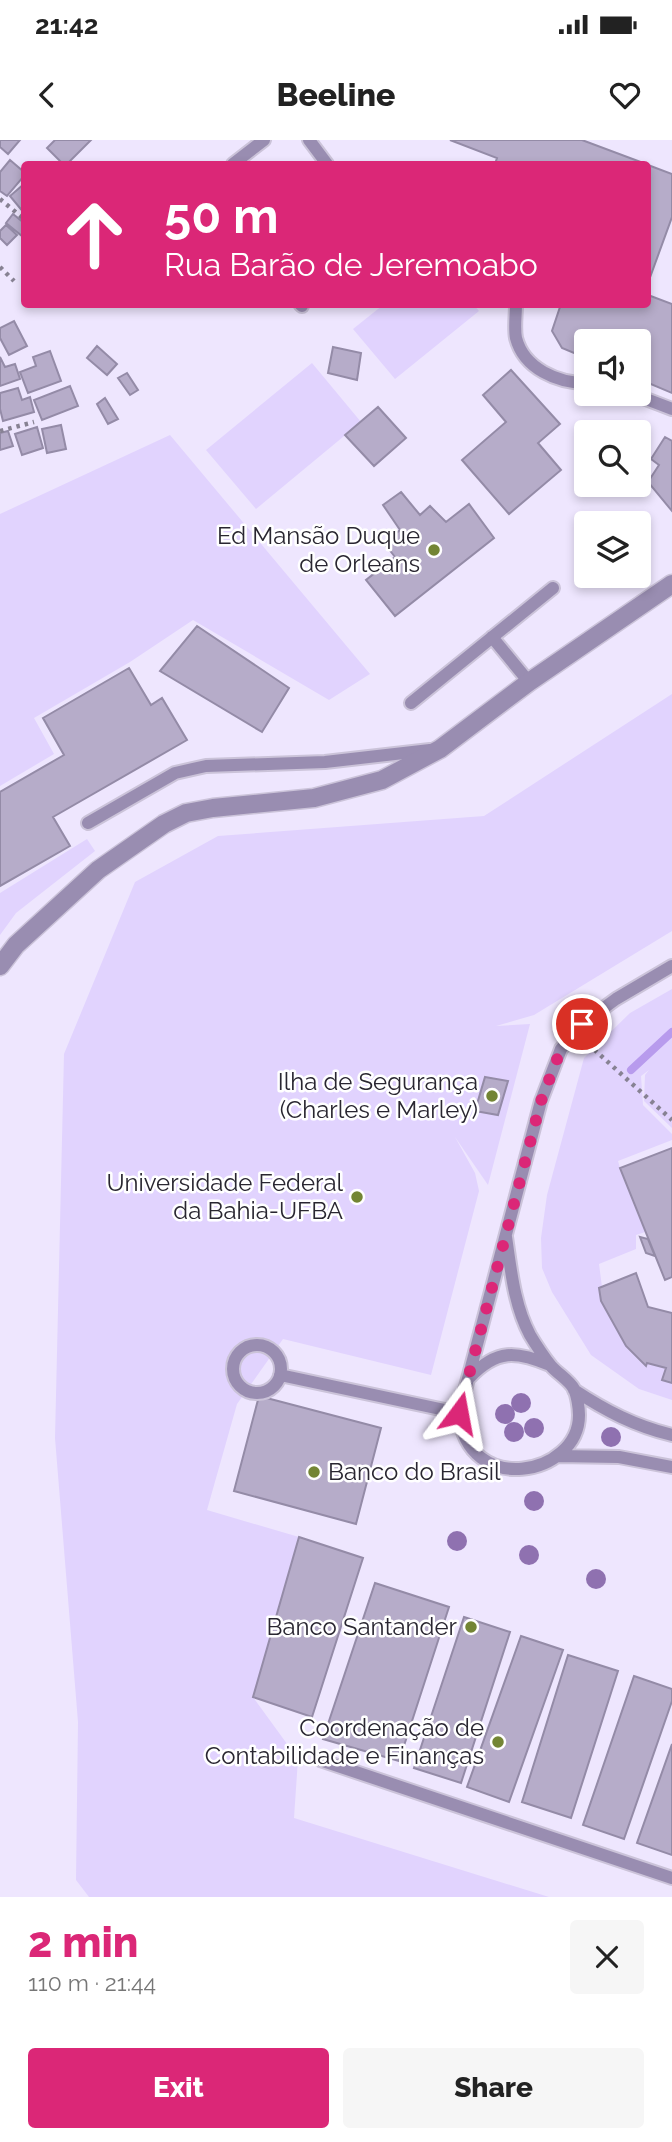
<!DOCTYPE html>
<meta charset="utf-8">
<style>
body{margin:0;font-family:Raleway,sans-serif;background:#f6f6f6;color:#222;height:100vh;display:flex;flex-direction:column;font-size:26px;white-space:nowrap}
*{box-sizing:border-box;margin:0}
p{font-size:23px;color:#767676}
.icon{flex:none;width:38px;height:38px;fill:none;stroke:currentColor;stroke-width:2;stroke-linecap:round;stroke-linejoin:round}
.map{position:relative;height:1757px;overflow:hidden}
.side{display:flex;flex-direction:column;background:#fff;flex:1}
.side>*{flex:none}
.banner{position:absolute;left:21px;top:21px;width:630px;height:147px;border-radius:7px;box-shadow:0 4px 10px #0003;background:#db2777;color:#fff;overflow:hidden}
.buttons{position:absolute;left:574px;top:189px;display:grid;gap:14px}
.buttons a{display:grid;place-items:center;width:77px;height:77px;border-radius:7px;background:#fff;box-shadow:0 4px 10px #0003;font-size:35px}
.pin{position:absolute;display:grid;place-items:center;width:60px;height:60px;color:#fff;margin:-30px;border:4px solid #fff;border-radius:50%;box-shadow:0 2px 7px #0007}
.me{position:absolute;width:77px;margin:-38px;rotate:13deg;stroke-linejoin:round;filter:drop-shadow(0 0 5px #0008)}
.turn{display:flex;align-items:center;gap:24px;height:147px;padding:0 28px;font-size:32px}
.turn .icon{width:91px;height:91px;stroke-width:2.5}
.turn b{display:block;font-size:49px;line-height:60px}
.round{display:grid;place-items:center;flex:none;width:74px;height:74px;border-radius:7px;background:#f6f6f6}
.head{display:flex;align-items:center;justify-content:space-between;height:119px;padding:0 28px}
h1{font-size:42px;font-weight:800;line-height:52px;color:#db2777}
.action{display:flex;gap:14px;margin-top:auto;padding:14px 28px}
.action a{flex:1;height:80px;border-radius:7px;background:#db2777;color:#fff;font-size:28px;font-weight:800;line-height:80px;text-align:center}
.action a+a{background:#f6f6f6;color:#222}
.status{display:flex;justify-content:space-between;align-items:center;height:49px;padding:0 35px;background:#fff;direction:ltr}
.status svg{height:19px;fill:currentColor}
header{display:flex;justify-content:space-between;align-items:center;height:91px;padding:0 28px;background:#fff;font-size:32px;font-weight:800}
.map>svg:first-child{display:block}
.green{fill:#e1d3fe}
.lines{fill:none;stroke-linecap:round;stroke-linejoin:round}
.stream{stroke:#b89bed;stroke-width:8}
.building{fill:#b6acc9;stroke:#948ba7;stroke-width:2}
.service-casing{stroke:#cbc3d9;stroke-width:16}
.minor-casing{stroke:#cbc3d9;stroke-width:21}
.path{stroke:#878293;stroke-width:4.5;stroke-dasharray:3.5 5;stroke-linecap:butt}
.service{stroke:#998db1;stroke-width:12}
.minor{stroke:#998db1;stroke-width:18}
.tree{fill:#8f71b0}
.route{stroke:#db2777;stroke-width:12;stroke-dasharray:0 21.6}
.poi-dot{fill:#738534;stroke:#fff;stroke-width:2.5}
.labels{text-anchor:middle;stroke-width:5;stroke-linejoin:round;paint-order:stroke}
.poi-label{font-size:24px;fill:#292631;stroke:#fff;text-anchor:end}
</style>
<div class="status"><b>21:42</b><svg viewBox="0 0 49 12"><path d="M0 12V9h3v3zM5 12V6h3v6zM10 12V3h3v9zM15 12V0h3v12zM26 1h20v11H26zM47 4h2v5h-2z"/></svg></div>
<header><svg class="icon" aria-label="back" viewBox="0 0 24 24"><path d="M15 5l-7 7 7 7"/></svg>Beeline<svg class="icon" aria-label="heart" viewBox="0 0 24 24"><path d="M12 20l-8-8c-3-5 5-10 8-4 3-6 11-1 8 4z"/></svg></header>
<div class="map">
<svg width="672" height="1757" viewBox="0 0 672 1757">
<rect width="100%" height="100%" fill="#eee6fe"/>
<path class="green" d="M383 165H474L479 171 395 239 353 189Z
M312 223 361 282 256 369 206 310Z
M170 295 370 534 329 560 193 480 130 522 34 578 54 614 0 646V374Z
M672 554V791L534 875 496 886 530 884 488 1045 455 997 475 1033 479 1051 431 1235 283 1199 237 1264 207 1370 299 1397 253 1557 298 1619 294 1678 549 1757H89L76 1740 78 1582 55 1298 64 914 135 742 218 696 484 676Z
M87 699 95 711 16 773 0 795V753Z
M672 849V988L644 961 645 935 649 930 641 936 643 965 672 994V1000L618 1021 622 1035 645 1092 636 1095V1109L599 1124 602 1147 672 1223V1260L639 1249 591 1215 552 1152 542 1128 541 1098 547 1055 584 918 630 873Z"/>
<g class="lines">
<path class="stream" d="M631 930 672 892"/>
</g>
<path class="building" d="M0 0H20L8 14 0 7Z
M55 0H91L67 24H63L47 8Z
M450 0H582L646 24H495L497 18Z
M10 20 24 32V36L7 56 0 51V32Z
M648 25 672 34V77L648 143Z
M24 44V73L10 56Z
M13 74 24 83 22 96 6 83Z
M6 85 17 95 7 105 0 98V91Z
M648 155 672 164V253L639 239V201H586V218L562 208 552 191 561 164H648Z
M14 181 27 206 9 215 0 198V188Z
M97 206 117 224 107 235 87 218Z
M333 207 361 213 357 240 328 233Z
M50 211 61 241 28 253 20 232 36 226 33 217Z
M0 217 5 227 15 224 20 239 0 246Z
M511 230 560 284 538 303 561 330 509 374 462 320 506 282 483 255Z
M127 233 138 250 130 255 118 238Z
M70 246 78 266 42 280 34 260Z
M18 248 22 260 30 257 34 272 3 281 0 269V253Z
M105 258 118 279 108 284 97 264Z
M378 267 406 298 374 326 345 295Z
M61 285 66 309 47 313 42 289Z
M37 287 43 308 22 315 15 294Z
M8 291 13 306 0 310V293Z
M665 297 672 301V371L648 342 659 325 651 319Z
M401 352 420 375 430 366 446 382 469 364 494 398 395 476 366 440 395 417 384 403 400 390 383 365Z
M197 486 289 548 262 592 160 531Z
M129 528 151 565 162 558 187 600 53 677 70 706 0 746V652L64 615 43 578Z
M485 937 508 941 498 975 475 971Z
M672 1008V1137L665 1140 620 1028Z
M640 1097 648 1099 655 1116 646 1113Z
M636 1133 648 1167 672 1173V1243L662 1240 666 1228 647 1223 646 1226 626 1206 601 1161 599 1148Z
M259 1256 381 1288 356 1384 234 1351Z
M299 1397 363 1418 312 1577 253 1557Z
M375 1443 449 1467 399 1621 323 1599Z
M464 1477 510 1492 461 1643 414 1628Z
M521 1496 563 1510 509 1662 467 1647Z
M568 1515 618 1531 571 1678 522 1662Z
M634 1536 672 1549V1561L624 1699 583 1685Z
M672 1604V1715L637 1703Z"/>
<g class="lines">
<defs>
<path id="service" d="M309 0 327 24
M233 24 264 0
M300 164 302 166
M516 164C516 175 514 188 516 198 524 229 558 243 586 243
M633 254 672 269
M492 497 529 542
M411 563 553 448
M88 683 175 633 206 626 325 622 430 610
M506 1097C511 1130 514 1165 530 1195 536 1205 544 1217 551 1226 558 1234 569 1240 574 1249 577 1255 579 1268 579 1275 579 1336 467 1358 459 1273L541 961 561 909 582 884 616 859 672 826
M233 1229a24 24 0 1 1 48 0a24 24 0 1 1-48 0Z
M280 1235 459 1273
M470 1237C497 1209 516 1211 550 1225
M574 1250C606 1271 635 1286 672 1295
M557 1316 619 1317 672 1327
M320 1620 672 1738"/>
<path id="minor" d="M0 826 16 805 98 730 164 684 186 673 213 668 314 658 382 640 440 609 529 542 672 444"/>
</defs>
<use href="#service" class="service-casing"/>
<use href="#minor" class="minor-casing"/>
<path class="path" d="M0 59 24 79
M0 127 14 141
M0 291 34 282
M588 904 672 980"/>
<use href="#service" class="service"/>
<use href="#minor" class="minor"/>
</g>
<g class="tree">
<circle cx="521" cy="1263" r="10"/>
<circle cx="505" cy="1274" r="10"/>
<circle cx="534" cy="1288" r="10"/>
<circle cx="514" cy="1292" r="10"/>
<circle cx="611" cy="1297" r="10"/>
<circle cx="534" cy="1361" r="10"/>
<circle cx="457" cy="1401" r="10"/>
<circle cx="529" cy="1415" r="10"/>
<circle cx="596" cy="1439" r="10"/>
</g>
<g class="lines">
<path class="route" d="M459 1273 541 961 561 909 582 884"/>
</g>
<g class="poi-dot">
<circle cx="434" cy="410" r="7"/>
<circle cx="492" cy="956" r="7"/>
<circle cx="357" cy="1057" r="7"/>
<circle cx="314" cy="1332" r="7"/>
<circle cx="471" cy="1487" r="7"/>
<circle cx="498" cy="1602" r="7"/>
</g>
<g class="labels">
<g class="poi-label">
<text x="420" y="404">Ed Mansão Duque<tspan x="420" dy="28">de Orleans</tspan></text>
<text x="478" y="950">Ilha de Segurança<tspan x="478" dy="28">(Charles e Marley)</tspan></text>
<text x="343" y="1051">Universidade Federal<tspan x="343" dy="28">da Bahia-UFBA</tspan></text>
<text x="328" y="1340" text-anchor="start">Banco do Brasil</text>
<text x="457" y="1495">Banco Santander</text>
<text x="484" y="1596">Coordenação de<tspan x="484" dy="28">Contabilidade e Finanças</tspan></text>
</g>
</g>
</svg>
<div class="buttons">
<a><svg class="icon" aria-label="sound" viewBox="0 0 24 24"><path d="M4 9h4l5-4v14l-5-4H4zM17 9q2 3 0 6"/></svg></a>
<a><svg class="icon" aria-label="search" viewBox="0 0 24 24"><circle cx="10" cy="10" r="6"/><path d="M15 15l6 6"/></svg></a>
<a><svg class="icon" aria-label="layers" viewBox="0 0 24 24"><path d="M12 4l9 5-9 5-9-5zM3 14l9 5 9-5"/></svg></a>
</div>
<div class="pin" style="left:582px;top:884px;background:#d93025"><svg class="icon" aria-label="arrive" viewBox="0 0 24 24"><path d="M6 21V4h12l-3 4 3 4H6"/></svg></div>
<svg class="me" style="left:459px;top:1273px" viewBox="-20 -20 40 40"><path d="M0-17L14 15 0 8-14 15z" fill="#db2777" stroke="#fff" stroke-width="4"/></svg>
<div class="banner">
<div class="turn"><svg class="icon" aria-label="ahead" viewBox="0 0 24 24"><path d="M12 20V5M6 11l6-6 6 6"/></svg><div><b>50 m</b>Rua Barão de Jeremoabo</div></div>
</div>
</div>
<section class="side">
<div class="head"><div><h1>2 min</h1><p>110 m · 21:44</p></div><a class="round"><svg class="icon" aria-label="close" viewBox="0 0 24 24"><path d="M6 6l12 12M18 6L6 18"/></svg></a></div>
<div class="action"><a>Exit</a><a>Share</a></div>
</section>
